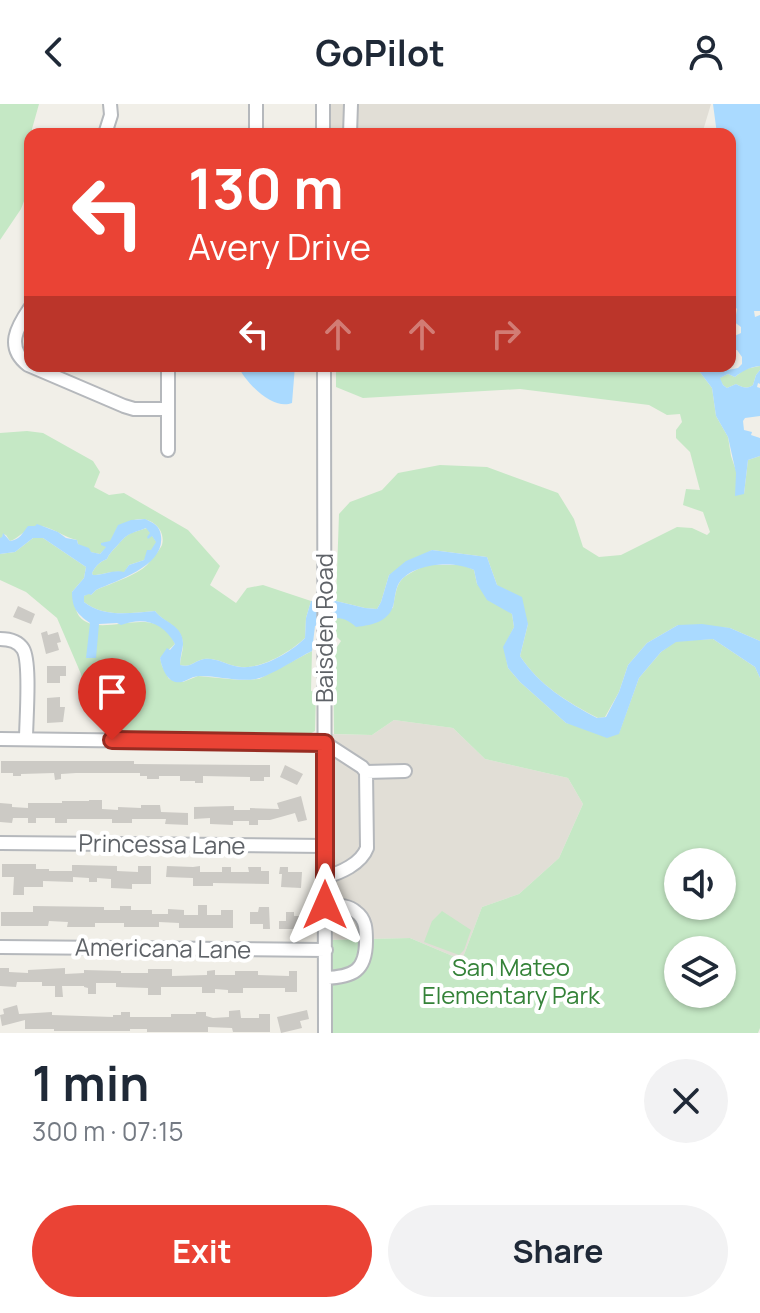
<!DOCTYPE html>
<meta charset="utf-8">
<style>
body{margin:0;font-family:Manrope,sans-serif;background:#f2f2f3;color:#1f2937;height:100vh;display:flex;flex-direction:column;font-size:30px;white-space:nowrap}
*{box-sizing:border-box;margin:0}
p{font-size:26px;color:#747a83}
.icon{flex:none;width:44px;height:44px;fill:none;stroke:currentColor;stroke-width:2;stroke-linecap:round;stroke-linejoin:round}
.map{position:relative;height:929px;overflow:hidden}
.drawer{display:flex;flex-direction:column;background:#fff;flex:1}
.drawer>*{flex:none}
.guide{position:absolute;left:24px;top:24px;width:712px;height:244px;border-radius:16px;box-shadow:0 2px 6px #0004;background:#ea4335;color:#fff;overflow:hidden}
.tools{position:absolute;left:664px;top:744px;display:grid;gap:16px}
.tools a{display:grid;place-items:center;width:72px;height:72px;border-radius:50%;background:#fff;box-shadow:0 2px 6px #0004;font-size:40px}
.pin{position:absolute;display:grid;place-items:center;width:68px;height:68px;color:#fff;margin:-82px -34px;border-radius:50% 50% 50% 0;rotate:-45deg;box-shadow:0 0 8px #0007}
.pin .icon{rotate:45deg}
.me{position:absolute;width:88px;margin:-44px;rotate:0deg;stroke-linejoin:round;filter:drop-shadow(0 0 6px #0008)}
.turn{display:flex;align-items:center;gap:28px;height:168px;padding:0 32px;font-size:36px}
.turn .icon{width:104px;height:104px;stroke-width:2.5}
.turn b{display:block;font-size:56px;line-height:68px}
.lanes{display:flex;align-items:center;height:76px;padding:0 32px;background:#0003;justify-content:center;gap:40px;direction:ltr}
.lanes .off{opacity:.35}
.round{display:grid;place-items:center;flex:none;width:84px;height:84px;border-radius:42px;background:#f2f2f3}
.head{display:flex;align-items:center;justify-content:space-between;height:136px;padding:0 32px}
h1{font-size:48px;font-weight:700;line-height:60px}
.button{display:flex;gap:16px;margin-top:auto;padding:16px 32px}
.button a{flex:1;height:92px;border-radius:48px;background:#ea4335;color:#fff;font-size:32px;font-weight:700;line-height:92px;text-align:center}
.button a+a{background:#f2f2f3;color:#1f2937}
header{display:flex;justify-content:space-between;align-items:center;height:104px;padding:0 32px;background:#fff;font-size:36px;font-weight:700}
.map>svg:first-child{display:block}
.education{fill:#e1ded6}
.green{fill:#c5e8c5;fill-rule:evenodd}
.water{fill:#aadaff;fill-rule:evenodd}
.building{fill:#cccac5}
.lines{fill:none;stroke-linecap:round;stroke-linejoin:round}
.minor-casing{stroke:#b5b8bc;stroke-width:16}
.minor{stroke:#fff;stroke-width:12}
.route-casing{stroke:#982c22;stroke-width:20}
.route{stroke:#ea4335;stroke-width:14}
.labels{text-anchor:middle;stroke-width:8;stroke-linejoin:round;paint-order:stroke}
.street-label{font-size:24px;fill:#5f6368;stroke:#fff}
.park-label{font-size:24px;fill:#348238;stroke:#fff}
</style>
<header><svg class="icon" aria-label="back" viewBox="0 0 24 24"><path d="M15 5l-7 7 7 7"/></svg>GoPilot<svg class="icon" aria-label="person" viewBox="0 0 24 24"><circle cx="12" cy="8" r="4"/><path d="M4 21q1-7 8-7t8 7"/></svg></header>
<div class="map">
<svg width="760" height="929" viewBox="0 0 760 929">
<rect width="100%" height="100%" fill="#f1efe8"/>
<path class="education" d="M327 0H711L702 30H327Z
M394 616 453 624 485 655 568 674 583 700 559 754 519 790 482 803 462 856 410 834 329 836V630L372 631Z"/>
<path class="green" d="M0 0H39L32 25V30H30V56L26 61 29 84 21 105 0 136Z
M336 262H699V267L712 284 716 312 728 333 731 352 744 390 748 356 760 352V537L730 524 678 521 647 539 628 561 619 588 605 613 598 614C567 598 539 581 520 552L528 520 497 481 487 453 432 446 389 471 381 498 377 505 365 504 336 497 339 410 350 398 382 386 398 369 440 361 487 363 558 389 574 415 583 443 599 453 621 451 677 423 692 424 707 431 710 428 703 408 683 401 686 385 700 386 690 348 676 334V326L682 318 680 310 667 311 649 301 520 285 363 294 336 283Z
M760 262V266L756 271 753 281C747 285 743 284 736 280L727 284 723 281 719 274 728 270 735 273 745 265Z
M27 327 43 329 93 357 100 368 94 383 109 391 124 389 188 426 220 462 210 481 236 499 247 484 263 481 311 497 306 514 305 534C289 549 257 568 235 562 226 560 214 553 204 555 194 557 191 564 180 561 180 554 183 548 183 541 183 522 164 519 155 507 131 509 104 514 84 498V492L89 489 91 491 96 486C110 480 137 471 147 461 151 456 160 446 162 441 167 422 144 409 130 418 117 426 111 440 100 450L90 448 78 440 77 436C63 434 47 418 33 423 24 426 19 434 10 437L6 431 3 430 2 434H0V329Z
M147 424 157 439 144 456 129 461 124 469C115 465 103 471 93 471L92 469C96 462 99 458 107 455 109 450 112 447 116 443 129 428 128 430 147 424Z
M33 434H43L86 463 84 474 72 488C74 495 75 506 79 512 98 536 147 502 169 529 172 532 173 536 175 540L160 554 162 562 169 575 183 578 198 572 240 576 259 575 312 547 311 587 316 588 315 627 306 632 126 630 98 619 99 596 84 590 81 570 57 514 26 488 0 476V450L15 448Z
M426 461H464L474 466 477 480 512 510 514 523 504 543 508 564 520 578 566 619 619 629 639 574 661 548 676 537 713 535 755 563 760 574V924L758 929H330L329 836 410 834 462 856 482 803 519 790 559 754 583 700 568 674 485 655 453 624 394 616 372 631 334 630 333 549 341 537 336 532 334 512 348 515 393 504C398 473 399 475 426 461ZM678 758H722V802H678ZM678 846H722V890H678Z
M442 807 471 826 464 846 459 851 424 838 432 817Z"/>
<path class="water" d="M713 0H760V207H754L755 213 760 211V265V262C750 263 742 267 735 273L728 270 720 274 723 281 727 284 736 280C743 284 747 285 753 281L756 271 760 266V280L758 279 757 283 760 284V312L745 314 743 317 744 326 752 328 751 331 760 334V352L748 356 744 390 735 392 736 369 728 333 716 312 712 284 699 267V262H723L728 266 738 264 742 260V253L737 246H730V234L741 229V223L733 217 732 213 736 211 737 205 730 197V128L733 121 732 85 730 83V30H717Z
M238 262H295L292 299C273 307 245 278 238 262Z
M145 415C154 419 160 422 161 432 165 462 118 476 96 486L91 491 89 490 84 492V498C104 514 131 509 155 507 164 519 184 521 183 541 182 548 180 554 180 561 191 564 194 557 204 555 214 553 226 560 235 562 257 568 289 550 305 534L306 514 311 497H336L365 504 377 505 381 498 389 471 406 457 432 446 487 453 497 481 522 493 528 520 520 552C539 581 567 598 597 614L606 613 619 588 628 561 647 539 678 521 702 520 730 524 760 537V574L755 563 713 535 676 538 661 548 639 574 619 630 607 634 566 619 520 578 508 564 503 543 514 523 512 510 487 496 477 480 474 466C454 456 412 459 399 479 396 484 395 492 394 498 391 517 373 521 356 523 341 509 331 514 315 522L312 547C297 554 271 572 256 575 237 578 219 572 200 572 193 572 188 576 182 578 168 581 162 565 160 554L167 544 170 546 175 540C164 519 144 512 121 521L117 519 99 520 96 554H86L90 519C77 510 72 504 72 488L84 474 86 463 43 434H33L15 448 0 450V434L2 433 3 429 10 437C20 436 23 428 28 422H35L37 420 58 428 66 434 77 436 78 440 89 444 91 448 100 450 106 443 101 441V439L110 437 118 421 131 416ZM146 424 150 429 147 433 148 435 152 432 156 438 151 446H147L144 456 129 461 124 468C115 465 103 471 93 471L92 469C96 462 99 458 107 455 109 450 112 447 116 443 129 428 128 431 146 424Z"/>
<path class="building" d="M18 502 35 510 31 520 13 513Z
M47 527 48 531 58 528 61 538 57 539 59 546 46 550 41 529Z
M47 562H66V572H60V579H47Z
M60 593V603H65L63 618 47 619V594Z
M1 657H134V660L270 661V673H264V677H250V673L203 672V679H195V677H180V672H159V675H147V672H140V669H76L61 670V675L55 676 54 669 21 670V672H13V669H1Z
M285 661 303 670 297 681 280 673Z
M301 692 307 716 298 718 295 709 270 716H258V721H249V717H233V721L210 720V714L194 715V703L234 702V706H250V704L279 705 277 699Z
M89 696H102V705L118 706V703L141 704V701H160L161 708 188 709V721L165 720 166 715H132V719H112V715H67V719H55V714H36V719H28V714H13L12 719 0 718V699L12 700V703L28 704V699H62V697H89Z
M2 760H36V765H49V767H72V761H78L117 762V767L138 768V762H151V780H132V785L111 784V775L97 774V778H89V774L73 773V778L43 777V783H24V791H13L14 773H2Z
M167 762 193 763 200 762V768H222V763H231V768H249L248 763H261V767H269V780L213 779V782H193V774L166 773Z
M280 763H288V768H302L301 784 281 783 282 770H279Z
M198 801H207V811H221V806H233V824H179V819L159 818V823H124V819H95V823H67L68 818 49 817 48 822H1V808H33V802L104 803V806H120V802H131V806H152V810H168V805L184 806V811H198Z
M259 803H269L270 825H263V820H250V808H258Z
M286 808H294V812H303V825H279V817H286Z
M0 864H9V868L28 869V866L65 864V870L84 869V866L121 867V869H148V865H172V872L207 871V867L215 866V871H235V867H258V871L289 872V867H297V888H285V884H243V889H228V886L215 885V889H202V883H161V891H148V884L116 883V879H96V890H88V884L84 883V882H62L63 893H55V882H42V878H17L16 883 0 882Z
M17 901 19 910 52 908V911L113 913V911H121V908H130V913H171V910H196V908H206V912L213 914 229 913V907L240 906 241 914H259V910H270V928H233L232 924 208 923V928H147V925H130V927H54V925H25V916L2 922 0 911 4 910 3 905Z
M307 906 309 915 300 917 302 924 281 929 277 913Z"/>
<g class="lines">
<defs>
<path id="minor" d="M256 0V30
M323 0V30
M105 30 111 11 110 0
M350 30 351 0
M30 204C17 223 5 243 28 261L124 302 134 305H168
M324 262 325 929
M168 346V262
M0 535C9 535 18 537 23 545 31 558 26 617 26 635
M0 635 325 639 362 663 366 668 367 744C361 760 340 769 325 773
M366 668 405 667
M0 739 325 742
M325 801C336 802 347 800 356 808 366 815 366 826 366 837 366 867 353 873 325 874
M0 843 326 846"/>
</defs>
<use href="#minor" class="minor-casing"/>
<use href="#minor" class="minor"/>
</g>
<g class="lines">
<defs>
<path id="route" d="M112 636 325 639V801"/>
</defs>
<use href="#route" class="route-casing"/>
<use href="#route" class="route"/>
</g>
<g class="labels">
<g class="street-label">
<text transform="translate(325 524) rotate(-90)" y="8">Baisden Road</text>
<text transform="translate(162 741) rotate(1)" y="8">Princessa Lane</text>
<text transform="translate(163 845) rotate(1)" y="8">Americana Lane</text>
</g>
<g class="park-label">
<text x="511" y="872">San Mateo<tspan x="511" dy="28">Elementary Park</tspan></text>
</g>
</g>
</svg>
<div class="tools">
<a><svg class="icon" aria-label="sound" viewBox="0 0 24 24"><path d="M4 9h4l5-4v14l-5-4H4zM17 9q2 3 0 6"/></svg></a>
<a><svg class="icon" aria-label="layers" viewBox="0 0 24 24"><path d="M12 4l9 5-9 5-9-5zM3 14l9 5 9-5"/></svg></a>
</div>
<div class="pin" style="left:112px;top:636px;background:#d93025"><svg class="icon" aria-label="arrive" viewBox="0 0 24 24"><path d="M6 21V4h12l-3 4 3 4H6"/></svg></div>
<svg class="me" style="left:325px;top:801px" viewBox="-20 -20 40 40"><path d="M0-17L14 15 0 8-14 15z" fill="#ea4335" stroke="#fff" stroke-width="4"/></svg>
<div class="guide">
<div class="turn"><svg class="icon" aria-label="left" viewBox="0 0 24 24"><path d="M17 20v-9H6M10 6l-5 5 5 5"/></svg><div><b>130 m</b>Avery Drive</div></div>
<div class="lanes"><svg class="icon" aria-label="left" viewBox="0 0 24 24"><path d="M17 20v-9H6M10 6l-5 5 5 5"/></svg><svg class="icon off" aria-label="ahead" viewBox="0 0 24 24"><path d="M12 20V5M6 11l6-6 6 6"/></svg><svg class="icon off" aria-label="ahead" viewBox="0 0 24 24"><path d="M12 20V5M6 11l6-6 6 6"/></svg><svg class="icon off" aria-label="right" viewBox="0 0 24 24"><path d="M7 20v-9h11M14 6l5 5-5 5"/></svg></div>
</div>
</div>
<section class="drawer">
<div class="head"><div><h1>1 min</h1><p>300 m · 07:15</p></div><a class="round"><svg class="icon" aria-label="close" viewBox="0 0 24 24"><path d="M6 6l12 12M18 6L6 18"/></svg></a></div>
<div class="button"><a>Exit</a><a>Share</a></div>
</section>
